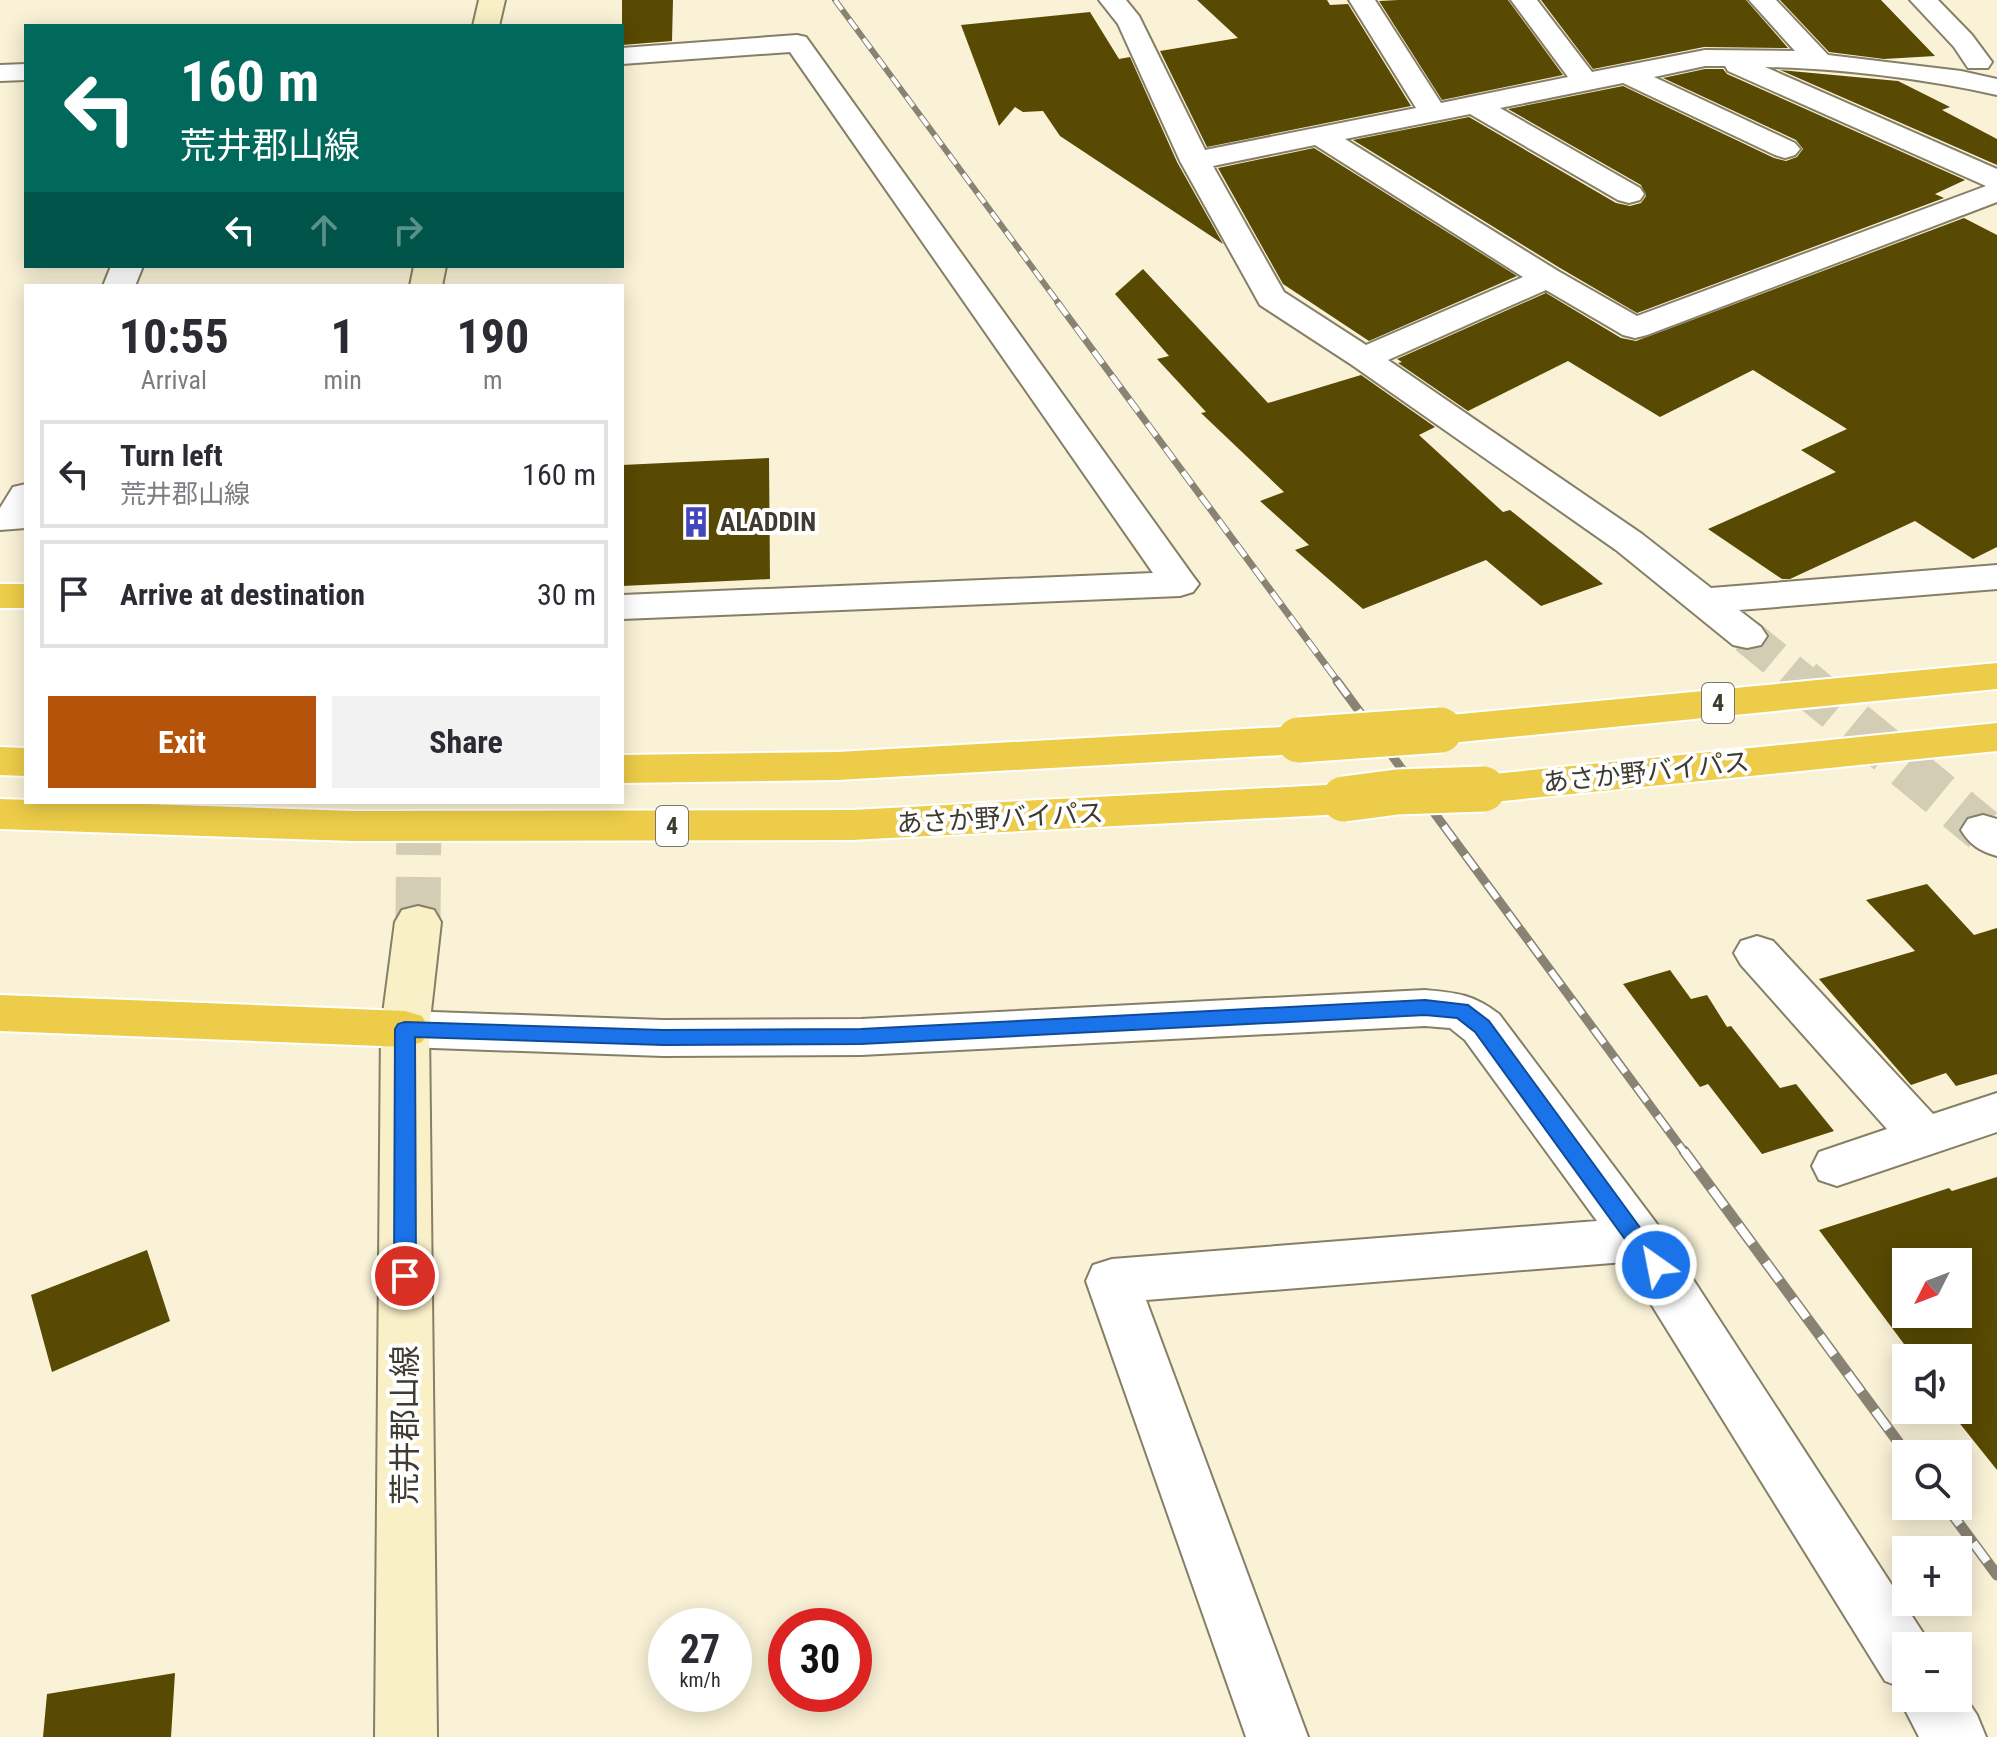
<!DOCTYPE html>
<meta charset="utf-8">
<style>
body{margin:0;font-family:"Roboto Condensed","Noto Sans JP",sans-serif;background:#f2f2f3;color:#2b2b33;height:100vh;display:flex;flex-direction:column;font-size:30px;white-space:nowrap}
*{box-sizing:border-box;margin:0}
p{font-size:26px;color:#7c7c81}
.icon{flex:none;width:44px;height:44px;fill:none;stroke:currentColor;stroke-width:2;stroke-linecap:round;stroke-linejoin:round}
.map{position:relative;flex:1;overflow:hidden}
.sheet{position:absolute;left:24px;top:284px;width:600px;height:520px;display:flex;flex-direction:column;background:#fff;border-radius:0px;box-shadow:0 4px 20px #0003}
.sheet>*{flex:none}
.hud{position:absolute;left:24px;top:24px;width:600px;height:244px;border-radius:0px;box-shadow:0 4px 20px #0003;background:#00695c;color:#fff;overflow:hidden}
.needle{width:52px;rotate:228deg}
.controls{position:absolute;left:1892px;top:1248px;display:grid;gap:16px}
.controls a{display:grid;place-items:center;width:80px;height:80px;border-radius:0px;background:#fff;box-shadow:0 4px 20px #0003;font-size:40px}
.speed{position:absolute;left:648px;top:1608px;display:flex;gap:16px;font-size:40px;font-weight:700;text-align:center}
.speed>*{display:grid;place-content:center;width:104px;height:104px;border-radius:50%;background:#fff;box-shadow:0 4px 20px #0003;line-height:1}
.speed small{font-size:20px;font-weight:400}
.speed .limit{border:12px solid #d22;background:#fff;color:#111}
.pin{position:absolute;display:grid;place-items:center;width:68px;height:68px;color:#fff;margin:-34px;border:4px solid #fff;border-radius:50%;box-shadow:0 2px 8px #0007}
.me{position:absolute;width:88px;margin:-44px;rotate:327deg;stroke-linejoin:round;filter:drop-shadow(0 0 6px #0008)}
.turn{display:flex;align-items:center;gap:28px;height:168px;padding:0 24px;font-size:36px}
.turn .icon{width:104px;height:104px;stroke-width:2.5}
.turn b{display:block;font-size:56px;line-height:68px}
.lanes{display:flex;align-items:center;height:76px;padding:0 24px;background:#0003;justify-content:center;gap:40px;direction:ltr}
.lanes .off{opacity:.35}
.eta{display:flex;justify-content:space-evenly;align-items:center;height:136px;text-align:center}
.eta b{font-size:48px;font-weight:700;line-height:56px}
.action{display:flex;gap:16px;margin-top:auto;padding:16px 24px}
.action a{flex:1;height:92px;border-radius:0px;background:#b45309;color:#fff;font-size:32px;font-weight:700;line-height:92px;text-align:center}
.action a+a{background:#f2f2f3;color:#2b2b33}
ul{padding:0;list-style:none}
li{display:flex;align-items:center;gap:24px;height:108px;margin:0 16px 12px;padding:0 8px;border:4px solid #e1e1e2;border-radius:0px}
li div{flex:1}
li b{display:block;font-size:30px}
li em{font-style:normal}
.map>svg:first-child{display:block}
.building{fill:#584903;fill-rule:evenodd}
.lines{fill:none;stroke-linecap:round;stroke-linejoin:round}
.street-tunnel-far1{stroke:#d4cdb6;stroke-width:36;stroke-dasharray:36 18;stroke-linecap:butt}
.street-tunnel{stroke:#d4cdb6;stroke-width:45;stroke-dasharray:45 22;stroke-linecap:butt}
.secondary-tunnel{stroke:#d4cdb6;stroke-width:45;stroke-dasharray:45 22;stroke-linecap:butt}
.street-casing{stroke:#867f67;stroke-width:4}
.secondary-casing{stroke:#867f67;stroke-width:4}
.highway-casing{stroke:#fff;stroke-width:4}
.street{fill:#fff;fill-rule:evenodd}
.secondary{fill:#f9f0c8;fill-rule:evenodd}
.highway{fill:#eccc48;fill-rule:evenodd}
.rail-far3-casing{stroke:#888373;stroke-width:6}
.rail-far2-casing{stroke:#888373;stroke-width:7}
.rail-far1-casing{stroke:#888373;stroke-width:9}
.rail-casing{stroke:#888373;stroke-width:11}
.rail-far3{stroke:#fff;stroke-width:4;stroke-dasharray:12;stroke-linecap:butt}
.rail-far2{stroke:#fff;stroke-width:5;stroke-dasharray:15;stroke-linecap:butt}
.rail-far1{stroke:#fff;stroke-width:6;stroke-dasharray:18;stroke-linecap:butt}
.rail{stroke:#fff;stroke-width:8;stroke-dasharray:23;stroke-linecap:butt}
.highway-bridge-casing{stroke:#fff;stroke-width:49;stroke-linecap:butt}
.highway-bridge{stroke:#eccc48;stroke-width:45}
.route{fill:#1a73e8;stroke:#114b97;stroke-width:2}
.labels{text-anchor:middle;stroke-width:8;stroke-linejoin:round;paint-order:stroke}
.shield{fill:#fff;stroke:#78766f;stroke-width:2}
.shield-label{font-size:24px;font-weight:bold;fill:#3e3b31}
.poi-label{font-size:26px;font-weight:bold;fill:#3e3b31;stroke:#fff;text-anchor:start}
.street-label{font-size:26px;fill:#3e3b31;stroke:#fff}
.near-street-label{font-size:32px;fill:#3e3b31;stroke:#fff}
</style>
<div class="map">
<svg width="1997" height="1737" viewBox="0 0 1997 1737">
<rect width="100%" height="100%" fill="#f9f2d7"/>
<path class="building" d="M622 0H673L672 41 622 45Z
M1197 0H1327L1330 5 1348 4 1411 106 1207 147 1160 51 1238 38Z
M1398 0H1508L1563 75 1442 100 1379 1Z
M1541 0H1746L1788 48 1704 47 1593 69Z
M1780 0H1881L1935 56 1884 59 1829 52Z
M1090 12 1119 59 1130 57 1177 162 1223 244 1060 136 1043 111 1023 112 1015 107 999 126 961 25Z
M1705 69H1723L1727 74 1965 180 1935 194 1944 198 1637 313 1560 268 1353 140 1469 117 1616 203 1630 206 1641 203 1646 196 1641 185 1508 109 1623 86 1774 158 1786 161 1797 157 1803 149 1796 140 1663 78Z
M1780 70 1898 81 1950 107 1942 110 1997 139V165Z
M1314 148 1517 276 1369 341 1283 284 1218 168Z
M1964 218 1997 235V547L1973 559 1915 521 1790 579H1782L1708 529 1836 472 1801 450 1847 429 1753 370 1660 417 1568 361 1468 411 1398 363 1402 362 1397 359 1546 293 1621 338 1636 341Z
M1143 269 1268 403 1361 375 1435 427 1419 435 1503 512 1510 510 1603 584 1541 606 1486 560 1363 609 1295 550 1309 545 1260 501 1284 492 1201 413 1206 412 1157 359 1169 356 1115 294Z
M769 458 770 579 622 586V465Z
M1927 884 1974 935 1997 928V1074L1956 1086 1946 1073 1911 1085 1819 979 1915 951 1866 900Z
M1670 970 1691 999 1707 995 1727 1027 1731 1026 1780 1088 1796 1084 1834 1131 1762 1154 1708 1084 1700 1087 1623 984Z
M1997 1177V1470L1949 1410H1958V1358H1907L1898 1347 1904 1344 1819 1230 1949 1188 1952 1191ZM1906 1262H1958V1314H1906Z
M147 1250 170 1321 52 1372 31 1295Z
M175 1673 171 1737H43L47 1694Z"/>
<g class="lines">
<path class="street-tunnel-far1" d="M1747 636 1804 683"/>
<path class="street-tunnel" d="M1802 681 1983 830"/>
<path class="secondary-tunnel" d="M418 922 419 802"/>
<defs>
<path id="street" d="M1099 0H1126L1139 16 1205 150 1416 108 1349 0H1375L1441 103 1568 77 1511 0H1537L1592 72 1705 50 1795 51 1749 0H1776L1828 55 1961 71 1997 79V95C1926 79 1838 68 1765 67L1997 169V202L1647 335 1635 338 1623 335 1546 290 1388 360 1642 534 1711 588 1997 565V589L1739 610 1761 627 1767 636 1761 645 1747 648 1733 645 1616 550 1352 365 1260 305 1180 161 1118 24ZM1705 66H1725L1728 71 1986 186 1637 316 1558 271 1345 139 1470 114 1618 200 1629 203 1640 200 1644 194 1640 188 1500 108 1623 83 1775 155 1785 158 1795 155 1800 149 1795 143 1654 77ZM1315 145 1523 277 1366 345 1284 292 1213 166Z
M1910 0H1938L1972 35 1992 62 1988 68H1968L1954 47Z
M797 35 806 37 1193 576 1199 584 1193 592 1180 596 622 619V595L1153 573 790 52 622 64V48Z
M26 64V80L0 81V65Z
M111 266H143L135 286H103Z
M26 484V528L0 530V508L13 487Z
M1983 815 1997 819V856C1980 851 1970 845 1961 830L1968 819Z
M1757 936 1773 941 1933 1114 1997 1093V1132L1837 1186 1819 1180 1812 1166 1819 1152 1887 1129 1741 965 1734 953 1741 941Z
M1425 990C1458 993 1472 994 1499 1014L1657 1224 1927 1639 1930 1646H1906V1698H1958V1686L1977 1715 1986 1737H1919L1899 1698 1903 1688 1885 1681 1625 1262 1146 1300 1308 1737H1246L1086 1281 1093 1265 1112 1259 1597 1221 1465 1040 1450 1028 1425 1026 861 1055 663 1056 405 1047 388 1042 381 1029 388 1016 405 1011 663 1020 861 1019Z"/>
<path id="secondary" d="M479 0H505L499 26H473Z
M414 266H446L442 286H410Z
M418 906 434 910 441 922 429 1029 437 1737H375L381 1029 395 922 402 910Z"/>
<path id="highway" d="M0 584H26V608H0Z
M1997 663V689L1440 744 1425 740 1419 730 1425 720 1440 716Z
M1997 723V751L1483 803 1468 799 1462 789 1468 779 1483 775Z
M1299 726 1314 730 1320 740 1314 750 1299 754 837 780 622 783V755L837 752Z
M0 747 26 748V776L0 775Z
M1344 784 1359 789 1365 799 1359 809 1344 814 852 840 353 841 0 829V799L353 811 852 810Z
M0 995 405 1011 422 1016 429 1029 422 1042 405 1047 0 1031Z"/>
</defs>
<use href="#street" class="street-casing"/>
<use href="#secondary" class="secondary-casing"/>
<use href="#highway" class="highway-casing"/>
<use href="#street" class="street"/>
<use href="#secondary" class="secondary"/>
<use href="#highway" class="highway"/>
<defs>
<path id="rail-far3" d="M835 0 1060 305"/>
<path id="rail-far2" d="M1058 303 1339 683"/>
<path id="rail-far1" d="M1337 681 1685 1153"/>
<path id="rail" d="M1684 1151 1907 1454
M1946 1506 1997 1575"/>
</defs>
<use href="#rail-far3" class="rail-far3-casing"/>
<use href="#rail-far2" class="rail-far2-casing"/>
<use href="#rail-far1" class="rail-far1-casing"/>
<use href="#rail" class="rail-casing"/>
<use href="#rail-far3" class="rail-far3"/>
<use href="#rail-far2" class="rail-far2"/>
<use href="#rail-far1" class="rail-far1"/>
<use href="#rail" class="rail"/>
<defs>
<path id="highway-bridge" d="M1299 740 1440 730
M1344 799 1397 792 1483 789"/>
</defs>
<use href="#highway-bridge" class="highway-bridge-casing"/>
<use href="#highway-bridge" class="highway-bridge"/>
</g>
<path class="route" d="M1425 1000 1468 1005 1489 1021 1663 1259 1667 1265 1663 1271 1656 1274 1648 1271 1475 1032 1457 1018 1425 1015 861 1044 663 1045 415 1037 416 1276 413 1282 405 1285 398 1282 394 1276 395 1029 398 1024 405 1022 663 1030 861 1029Z"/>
<defs>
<symbol id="building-bare" viewBox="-9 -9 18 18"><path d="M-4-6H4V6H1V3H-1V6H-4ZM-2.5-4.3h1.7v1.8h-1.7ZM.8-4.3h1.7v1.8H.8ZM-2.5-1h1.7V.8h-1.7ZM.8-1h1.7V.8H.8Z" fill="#4247bc" stroke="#fff" stroke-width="2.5" paint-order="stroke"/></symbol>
</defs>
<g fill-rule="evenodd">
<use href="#building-bare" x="674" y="500" width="44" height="44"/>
</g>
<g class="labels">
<g class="shield">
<rect x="1702" y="683" width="32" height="40" rx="6"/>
<rect x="656" y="806" width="32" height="40" rx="6"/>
</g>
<g class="shield-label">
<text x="1718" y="711">4</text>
<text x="672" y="834">4</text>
</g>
<g class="poi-label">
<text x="720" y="531">ALADDIN</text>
</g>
<g class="street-label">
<text transform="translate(1646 772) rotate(-6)" y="9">あさか野バイパス</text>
<text transform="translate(1000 818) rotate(-3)" y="9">あさか野バイパス</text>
</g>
<g class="near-street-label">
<text transform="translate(405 1425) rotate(-90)" y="11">荒井郡山線</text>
</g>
</g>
</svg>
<div class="controls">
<a><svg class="needle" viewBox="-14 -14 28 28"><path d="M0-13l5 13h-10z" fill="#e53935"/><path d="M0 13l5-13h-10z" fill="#7c7c81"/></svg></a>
<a><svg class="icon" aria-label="sound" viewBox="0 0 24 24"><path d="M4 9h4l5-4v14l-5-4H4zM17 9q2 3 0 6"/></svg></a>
<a><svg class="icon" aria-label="search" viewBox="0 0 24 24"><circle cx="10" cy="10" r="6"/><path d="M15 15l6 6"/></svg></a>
<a>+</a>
<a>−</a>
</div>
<div class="speed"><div>27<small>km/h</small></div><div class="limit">30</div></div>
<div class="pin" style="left:405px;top:1276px;background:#d93025"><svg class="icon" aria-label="arrive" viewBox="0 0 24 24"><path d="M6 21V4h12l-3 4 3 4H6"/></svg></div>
<svg class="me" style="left:1656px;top:1265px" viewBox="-20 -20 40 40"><circle r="17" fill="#1a73e8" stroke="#fff" stroke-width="3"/><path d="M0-11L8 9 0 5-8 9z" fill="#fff"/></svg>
<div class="hud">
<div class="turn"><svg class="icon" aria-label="left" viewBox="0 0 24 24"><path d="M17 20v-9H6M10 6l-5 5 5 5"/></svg><div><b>160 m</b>荒井郡山線</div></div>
<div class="lanes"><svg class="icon" aria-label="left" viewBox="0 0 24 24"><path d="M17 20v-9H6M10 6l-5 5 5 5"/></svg><svg class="icon off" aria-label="ahead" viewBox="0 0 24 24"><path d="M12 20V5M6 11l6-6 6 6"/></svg><svg class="icon off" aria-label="right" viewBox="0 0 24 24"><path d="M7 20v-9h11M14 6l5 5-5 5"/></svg></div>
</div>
<section class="sheet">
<div class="eta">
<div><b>10:55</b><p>Arrival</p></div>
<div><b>1</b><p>min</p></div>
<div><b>190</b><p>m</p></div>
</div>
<ul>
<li><svg class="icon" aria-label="left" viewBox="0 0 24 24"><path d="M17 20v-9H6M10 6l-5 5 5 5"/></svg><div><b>Turn left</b><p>荒井郡山線</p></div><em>160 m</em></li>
<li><svg class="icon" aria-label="arrive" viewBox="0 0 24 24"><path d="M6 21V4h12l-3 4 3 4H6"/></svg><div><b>Arrive at destination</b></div><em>30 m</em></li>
</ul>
<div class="action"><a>Exit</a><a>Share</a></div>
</section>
</div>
